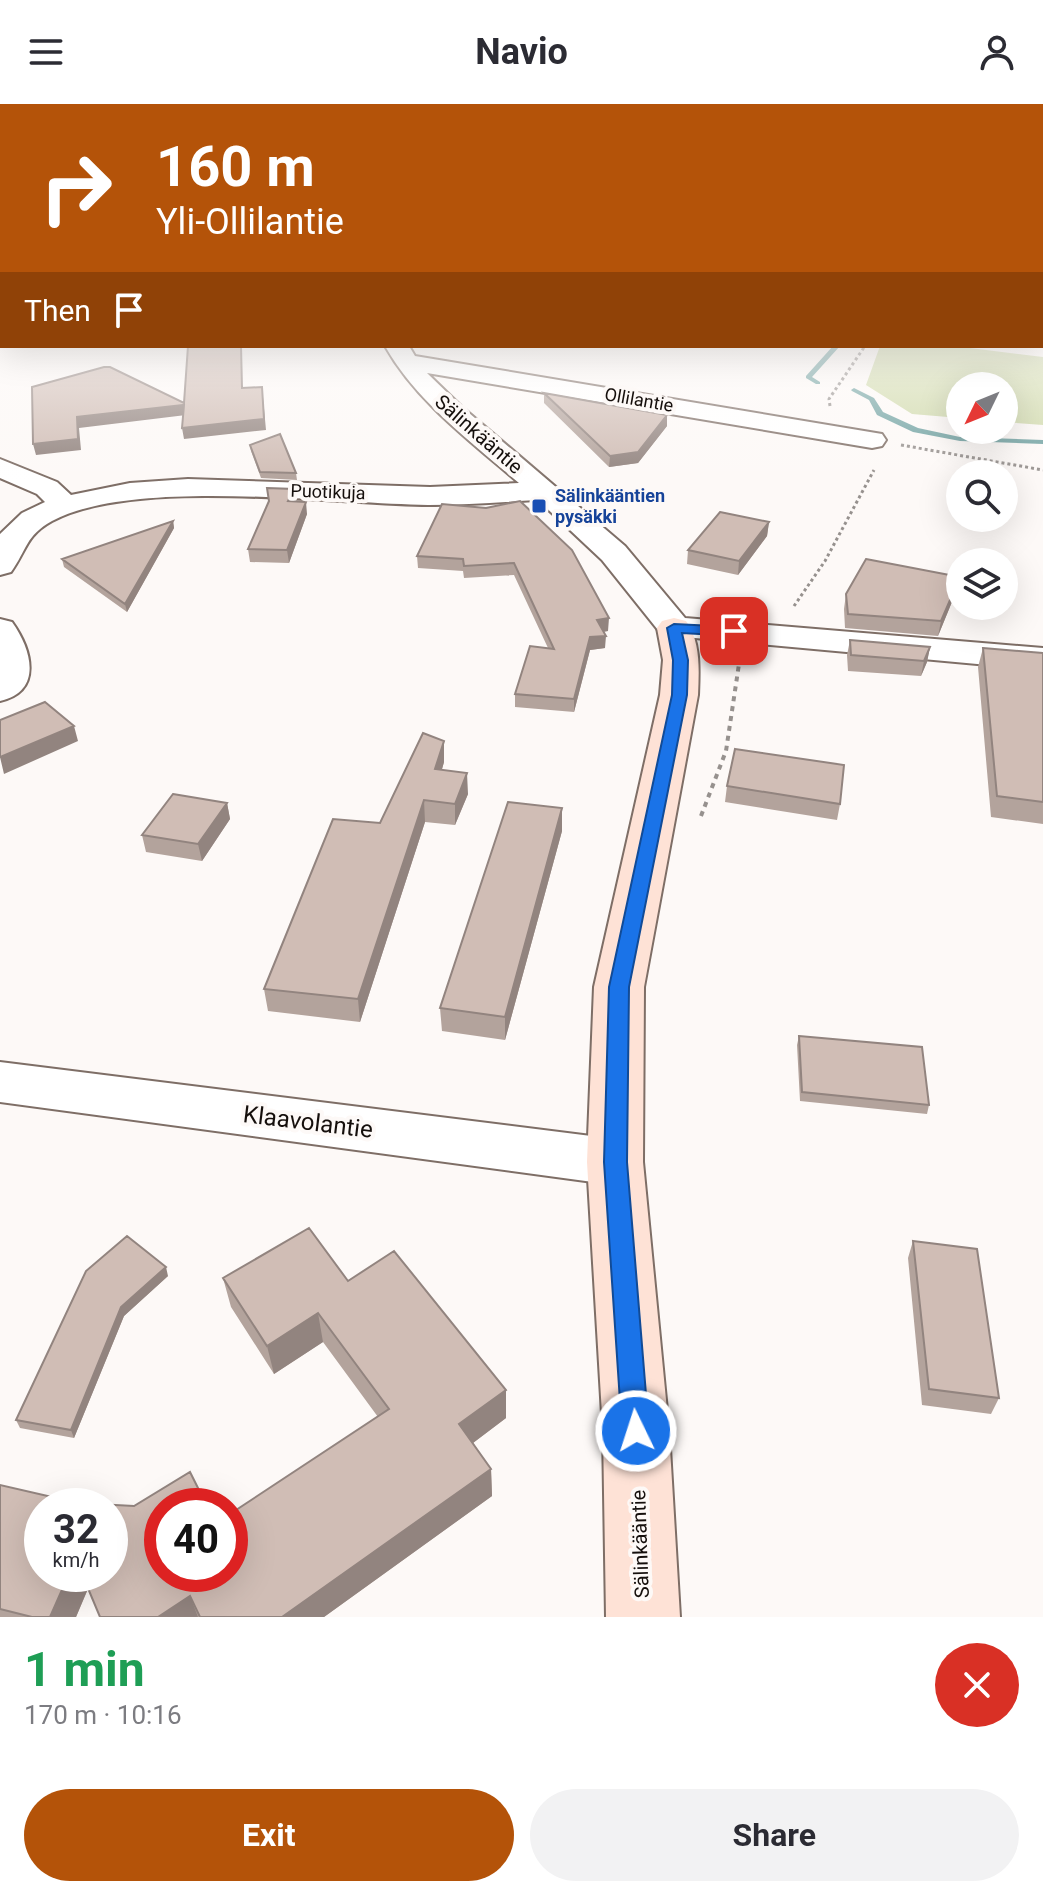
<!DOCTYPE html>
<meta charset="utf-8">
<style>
body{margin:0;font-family:Roboto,sans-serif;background:#f2f2f3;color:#2b2b33;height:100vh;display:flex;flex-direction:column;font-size:30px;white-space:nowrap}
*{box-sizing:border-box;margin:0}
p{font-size:26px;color:#7c7c81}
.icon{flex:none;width:44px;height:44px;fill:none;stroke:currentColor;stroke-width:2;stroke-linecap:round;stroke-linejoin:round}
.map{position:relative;height:1513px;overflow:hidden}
.side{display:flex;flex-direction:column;background:#fff;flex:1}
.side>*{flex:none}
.hud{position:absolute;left:0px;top:0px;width:1044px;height:244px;box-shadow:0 8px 32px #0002;background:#b45309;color:#fff;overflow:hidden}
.needle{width:52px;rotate:227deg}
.tools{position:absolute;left:946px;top:268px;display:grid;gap:16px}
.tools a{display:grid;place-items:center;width:72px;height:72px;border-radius:50%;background:#fff;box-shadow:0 8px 32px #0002;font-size:40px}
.speed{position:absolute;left:24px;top:1384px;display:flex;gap:16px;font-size:40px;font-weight:700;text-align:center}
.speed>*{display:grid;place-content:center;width:104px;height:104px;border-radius:50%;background:#fff;box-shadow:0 8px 32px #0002;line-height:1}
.speed small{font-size:20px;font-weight:400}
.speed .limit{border:12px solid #d22;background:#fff;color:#111}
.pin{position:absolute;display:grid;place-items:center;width:68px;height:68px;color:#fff;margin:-34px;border-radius:16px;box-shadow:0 4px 12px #0006}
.me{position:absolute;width:88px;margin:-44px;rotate:356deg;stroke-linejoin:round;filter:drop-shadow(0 0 6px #0008)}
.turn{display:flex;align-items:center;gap:28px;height:168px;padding:0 24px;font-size:36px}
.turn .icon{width:104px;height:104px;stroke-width:2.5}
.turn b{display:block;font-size:56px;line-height:68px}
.then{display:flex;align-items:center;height:76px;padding:0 24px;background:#0003;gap:16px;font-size:30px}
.round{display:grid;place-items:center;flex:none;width:84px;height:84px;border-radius:42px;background:#f2f2f3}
.head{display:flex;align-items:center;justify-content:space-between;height:136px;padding:0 24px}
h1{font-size:48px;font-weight:700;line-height:60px;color:#1e9e55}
.cta{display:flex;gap:16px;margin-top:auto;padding:16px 24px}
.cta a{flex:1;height:92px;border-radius:48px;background:#b45309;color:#fff;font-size:32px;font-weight:700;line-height:92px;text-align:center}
.cta a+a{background:#f2f2f3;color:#2b2b33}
header{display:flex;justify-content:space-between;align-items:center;height:104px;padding:0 24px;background:#fff;font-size:36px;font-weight:700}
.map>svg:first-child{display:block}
.green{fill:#d0daab}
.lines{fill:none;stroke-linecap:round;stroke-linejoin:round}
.stream{fill:#6fa1a1;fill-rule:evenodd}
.street-casing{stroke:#7e6e66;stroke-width:4}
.secondary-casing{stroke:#7e6e66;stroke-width:4}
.path-far1{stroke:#96918e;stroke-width:3;stroke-dasharray:3 3;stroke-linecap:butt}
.path{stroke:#96918e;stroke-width:4;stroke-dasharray:5 5;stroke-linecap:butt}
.street{fill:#fff;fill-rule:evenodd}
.secondary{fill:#fee2d6;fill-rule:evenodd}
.wall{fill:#b3a39c}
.shaded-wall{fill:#92847f}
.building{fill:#d0bdb5;stroke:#92847f;stroke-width:2}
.route{fill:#1a73e8;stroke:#114b97;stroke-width:2}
.transit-dot{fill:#1a4fb4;stroke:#fdf9f7;stroke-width:3}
.labels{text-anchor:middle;stroke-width:8;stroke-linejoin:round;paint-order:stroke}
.far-street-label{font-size:18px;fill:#150f0c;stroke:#fdf9f7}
.far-transit-label{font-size:18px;font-weight:bold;fill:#164399;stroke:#fdf9f7;text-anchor:start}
.street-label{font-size:20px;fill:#150f0c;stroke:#fdf9f7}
.near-street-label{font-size:24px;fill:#150f0c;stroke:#fdf9f7}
</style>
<header><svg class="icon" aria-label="menu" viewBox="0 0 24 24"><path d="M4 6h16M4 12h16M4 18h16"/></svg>Navio<svg class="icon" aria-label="person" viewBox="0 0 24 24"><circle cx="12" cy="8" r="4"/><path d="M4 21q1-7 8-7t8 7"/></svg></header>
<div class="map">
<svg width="1043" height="1513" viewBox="0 0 1043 1513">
<rect width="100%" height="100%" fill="#fdf9f7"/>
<path class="green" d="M880 242H954L1043 253V321L1004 318V282H960V314L912 310 866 281Z"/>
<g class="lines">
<path class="stream" d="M833 242H840L812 273 820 278V280H816L806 274V272Z
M854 284 874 294 883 308 918 324 960 333 1043 336V340L960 337 913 328 877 311 869 296 852 287 851 286Z"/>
<defs>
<path id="street" d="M1042 169H1043V181H1042Z
M385 242H409L415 252 882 330 886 336 882 342 872 344 427 269 462 303 625 442 685 514 1043 544V566L662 531 602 456 538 396C502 398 465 401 428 401 332 400 134 373 52 417 25 432 27 446 11 468L0 471V430L22 409 45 398 37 390 0 374V355L57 378 71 391 130 379 188 375 430 383 519 379C470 337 416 297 385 242Z
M0 515 12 518C32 546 43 587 0 597Z
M0 958 615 1035 635 1042 643 1058 635 1074 615 1081 0 998Z"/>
<path id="secondary" d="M674 514 686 517C701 538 699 566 698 591L644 883 643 1058 669 1327 680 1513H606L603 1327 587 1058 594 883 660 591 663 556 657 524 662 517Z"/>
</defs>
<use href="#street" class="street-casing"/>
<use href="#secondary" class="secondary-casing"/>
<path class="path-far1" d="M830 302 829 295 865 242
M901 341 1043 366
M794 502 825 457 874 366"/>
<path class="path" d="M701 712 726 647 739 560"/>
<use href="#street" class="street"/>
<use href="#secondary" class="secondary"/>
</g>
<path class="wall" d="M544 289 667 311V322L638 359 609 363 544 299Z
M250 341 296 369 297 376 261 374 251 347Z
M295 398 307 410 289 459 250 458 248 445Z
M442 400 608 527 604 528 605 544 590 546 574 608 515 603V590L548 544 514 471 464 474 463 467 418 464 417 452Z
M173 417 174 424 127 508 64 463 62 455Z
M769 418 767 432 738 471 687 460 688 446Z
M956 488 938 532 845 524 844 505 846 490Z
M850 536 930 543 927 558 921 572 848 567 847 551Z
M983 544 1043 549V720L991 713 978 563Z
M444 637V658L442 665 468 690 455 721 425 718 360 918 268 907 264 885Z
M727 682 840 700 837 716 725 698Z
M227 699 230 715 202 757 146 748 142 731Z
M562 704V727L505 936 442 927 440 904Z
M799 932 929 1001 927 1010 800 997 797 941Z
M913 1137 999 1294 991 1310 922 1301 908 1154Z
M86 1167 168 1172 124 1212 74 1334 20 1324 16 1316Z
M223 1174 348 1177 506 1314 473 1339 491 1365 492 1392 324 1513H100L88 1485 76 1513H0V1381L162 1470 378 1313 323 1238 274 1270 231 1203Z"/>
<path class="shaded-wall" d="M262 283 266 326 184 335 182 324Z
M184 301 186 311 79 324 81 346 36 351 33 340 77 313Z
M667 311V322L638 359 609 363 610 352Z
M294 385 295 397H288Z
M306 398 307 410 289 459 287 446Z
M173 417 174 424 127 508 125 500Z
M769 418 767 432 738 471 739 457Z
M960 473 956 488 938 532 941 517Z
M609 514 608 527 597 528V516Z
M606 532 605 544 590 546 574 608V595L590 533Z
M930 543 927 558 921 572 924 557Z
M74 622 78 637 4 670 0 653Z
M444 637V658L436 686 435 665Z
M467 669 468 690 455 721V700Z
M424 696 425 718 360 918 358 895Z
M227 699 230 715 202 757 198 740Z
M562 704V727L505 936V913Z
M166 1163 168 1172 124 1212 74 1334 71 1326 121 1203Z
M318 1209 323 1238 274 1270 267 1242Z
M506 1286V1314L461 1348 459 1320Z
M491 1365 492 1392 324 1513H282Z
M69 1470H83L89 1482 76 1513H50Z
M190 1492 198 1513H158Z"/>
<path class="building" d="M0 168H2V216L0 217Z
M1042 184H1043V226H1042Z
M188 242H241L242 284 262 283 264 315 182 324 184 301 77 313 78 335 33 340 32 283 104 263H110L184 299Z
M544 289 667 311 638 348 610 352Z
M280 330 296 369 260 368 250 341Z
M267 384 294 385 288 397 306 398 287 446 248 445 269 397Z
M520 397 572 446 609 514 597 516 606 532 590 533 574 595 515 590 530 542 554 545 514 459 464 462 463 455 417 452 442 400 486 404Z
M720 408 769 418 739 457 688 446Z
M173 417 125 500 62 455Z
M866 455 960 473 941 517 848 510 846 490Z
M850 536 930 543 924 557 851 551Z
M983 544 1043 549V698L997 692Z
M45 598 74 622 0 653V616Z
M423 629 444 637 435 665 467 669 455 700 424 696 358 895 264 885 333 715 380 719Z
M735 645 844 661 840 700 727 682Z
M173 690 227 699 198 740 142 731Z
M508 698 562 704 505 913 440 904Z
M799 932 922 943 929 1001 802 988Z
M309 1124 348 1177 394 1147 506 1286 459 1320 491 1365 282 1513H200L190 1492 158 1513H100L82 1470H110V1402H42V1470H69L50 1513H32L0 1505V1381L78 1399 134 1402 190 1368 207 1402H162V1470H230V1410L389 1305 318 1209 267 1242 223 1174Z
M127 1132 166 1163 121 1203 71 1326 16 1316 86 1167Z
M913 1137 977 1145 999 1294 929 1285Z"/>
<linearGradient id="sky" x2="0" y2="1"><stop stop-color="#87c6e5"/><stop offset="0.44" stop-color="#fefcfb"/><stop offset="1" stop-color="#fefcfb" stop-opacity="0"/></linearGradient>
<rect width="1043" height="380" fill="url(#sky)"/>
<path class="route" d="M674 520 734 523 741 527 734 532 682 529 688 556 687 591 629 883 627 1058 649 1327 645 1337 636 1341 626 1337 622 1327 604 1058 609 883 672 591 673 556 667 524Z"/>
<rect class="transit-dot" x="531" y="394" width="16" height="16" rx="4"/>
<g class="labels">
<g class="far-street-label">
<text transform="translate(639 296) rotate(10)" y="6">Ollilantie</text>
<text transform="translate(328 388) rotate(2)" y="6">Puotikuja</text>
</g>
<g class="far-transit-label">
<text x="555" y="398">Sälinkääntien<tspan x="555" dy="21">pysäkki</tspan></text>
</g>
<g class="street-label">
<text transform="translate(479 330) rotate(41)" y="7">Sälinkääntie</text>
<text transform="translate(640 1440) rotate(-92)" y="7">Sälinkääntie</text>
</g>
<g class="near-street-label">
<text transform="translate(308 1018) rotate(7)" y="8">Klaavolantie</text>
</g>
</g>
</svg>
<div class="tools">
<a><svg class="needle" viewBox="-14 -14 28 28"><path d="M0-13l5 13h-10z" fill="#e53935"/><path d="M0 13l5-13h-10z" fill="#7c7c81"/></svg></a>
<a><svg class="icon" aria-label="search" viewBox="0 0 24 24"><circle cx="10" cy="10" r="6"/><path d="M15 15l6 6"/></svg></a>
<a><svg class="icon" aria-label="layers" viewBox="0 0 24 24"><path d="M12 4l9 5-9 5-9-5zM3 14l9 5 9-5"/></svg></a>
</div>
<div class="speed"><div>32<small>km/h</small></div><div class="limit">40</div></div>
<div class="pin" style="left:734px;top:527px;background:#d93025"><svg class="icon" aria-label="arrive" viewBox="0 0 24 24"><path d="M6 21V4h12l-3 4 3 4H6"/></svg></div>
<svg class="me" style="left:636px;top:1327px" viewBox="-20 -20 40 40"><circle r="17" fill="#1a73e8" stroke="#fff" stroke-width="3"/><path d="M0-11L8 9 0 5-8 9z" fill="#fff"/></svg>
<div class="hud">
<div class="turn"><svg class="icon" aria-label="right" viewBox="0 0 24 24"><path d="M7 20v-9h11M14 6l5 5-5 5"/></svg><div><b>160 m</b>Yli-Ollilantie</div></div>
<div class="then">Then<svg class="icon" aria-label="arrive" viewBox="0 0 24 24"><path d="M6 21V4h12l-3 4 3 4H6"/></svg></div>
</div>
</div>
<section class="side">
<div class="head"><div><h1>1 min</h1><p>170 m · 10:16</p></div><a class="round" style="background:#d93025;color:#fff"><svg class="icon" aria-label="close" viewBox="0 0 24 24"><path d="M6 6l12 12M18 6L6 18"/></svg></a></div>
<div class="cta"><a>Exit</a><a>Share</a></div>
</section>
